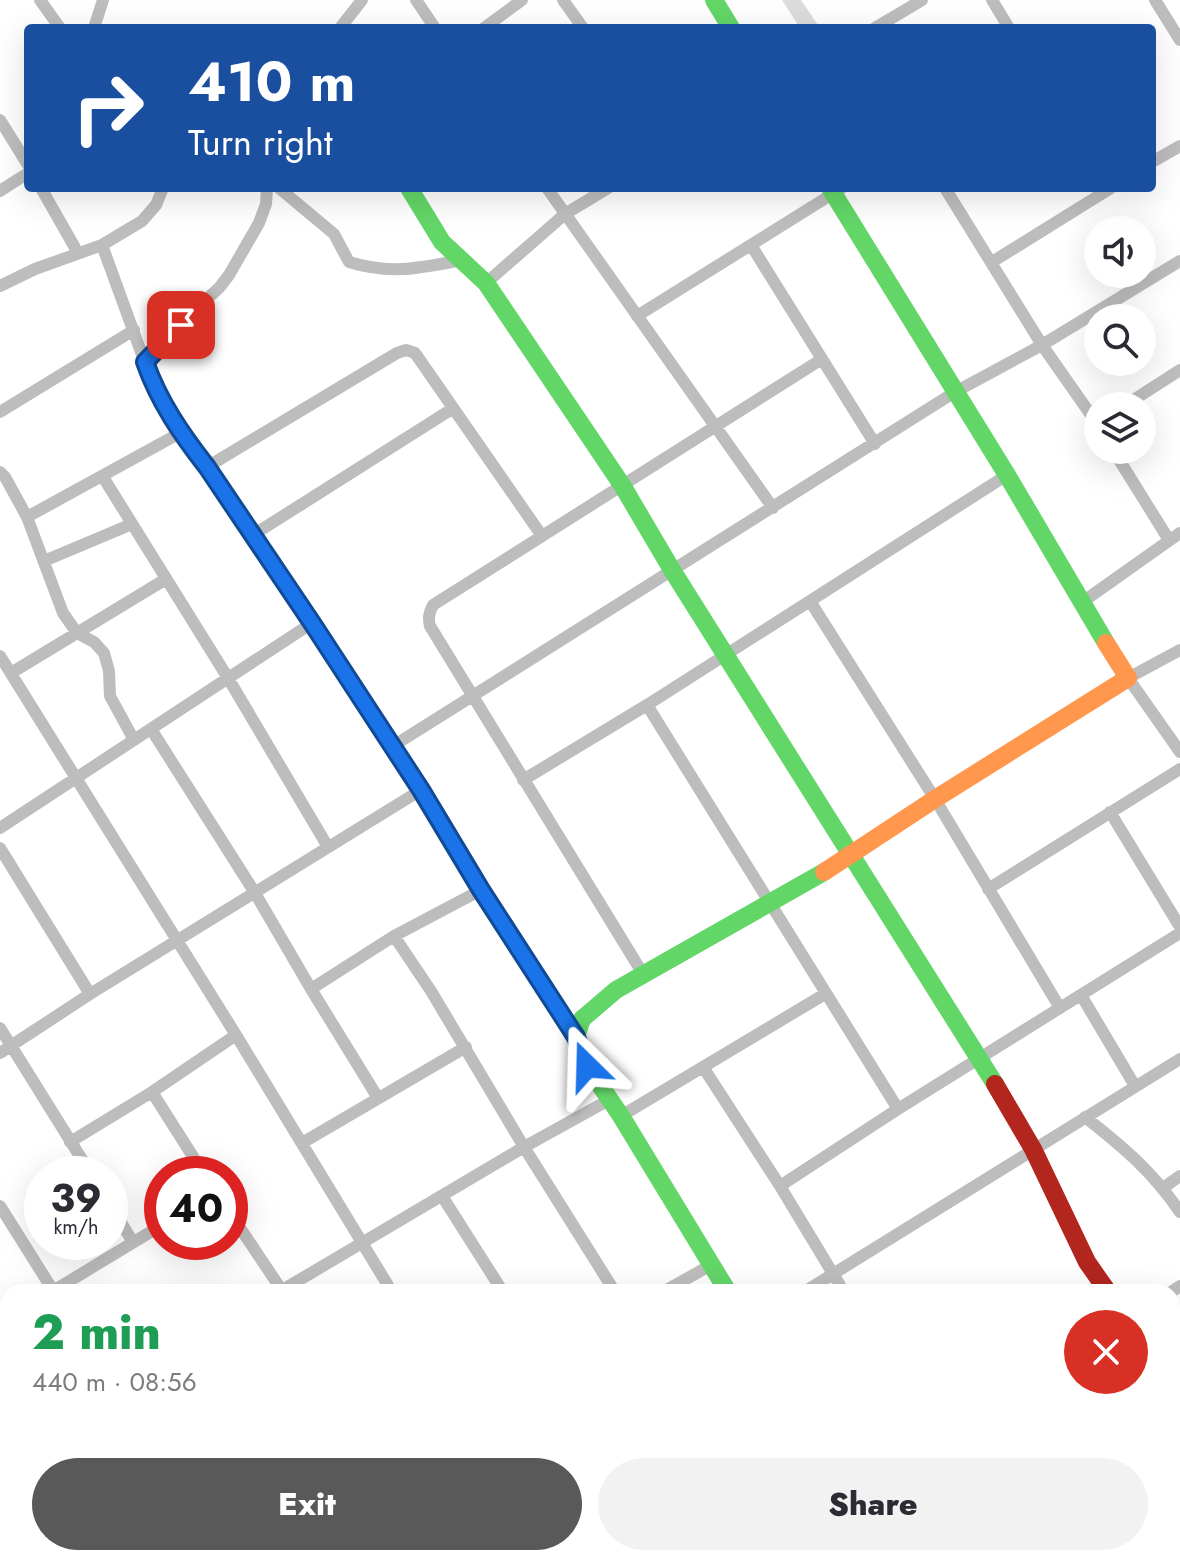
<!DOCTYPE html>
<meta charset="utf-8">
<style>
body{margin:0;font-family:Jost,sans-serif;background:#f2f2f3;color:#2b2b33;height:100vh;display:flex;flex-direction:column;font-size:30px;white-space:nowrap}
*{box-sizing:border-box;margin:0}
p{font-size:26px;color:#7c7c81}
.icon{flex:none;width:44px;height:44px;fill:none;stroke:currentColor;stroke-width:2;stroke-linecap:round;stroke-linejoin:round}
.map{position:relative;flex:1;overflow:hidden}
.drawer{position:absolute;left:0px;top:1284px;width:1180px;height:282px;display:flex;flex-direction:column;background:#fff;border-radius:24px 24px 0 0;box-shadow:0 8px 32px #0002}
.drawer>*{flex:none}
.guide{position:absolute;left:24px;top:24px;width:1132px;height:168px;border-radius:8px;box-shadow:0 8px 32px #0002;background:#1a4fa0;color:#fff;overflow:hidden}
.fabs{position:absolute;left:1084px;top:216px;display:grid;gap:16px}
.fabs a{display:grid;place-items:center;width:72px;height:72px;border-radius:50%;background:#fff;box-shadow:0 8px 32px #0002;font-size:40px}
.speed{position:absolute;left:24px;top:1156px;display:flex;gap:16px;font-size:40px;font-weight:700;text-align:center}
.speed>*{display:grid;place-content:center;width:104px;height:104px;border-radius:50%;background:#fff;box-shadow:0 8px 32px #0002;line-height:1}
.speed small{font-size:20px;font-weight:400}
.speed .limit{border:12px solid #d22;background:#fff;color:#111}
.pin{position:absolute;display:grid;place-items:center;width:68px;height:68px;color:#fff;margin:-34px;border-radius:16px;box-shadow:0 4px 12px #0006}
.me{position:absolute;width:88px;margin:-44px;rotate:338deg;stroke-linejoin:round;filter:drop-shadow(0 0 6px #0008)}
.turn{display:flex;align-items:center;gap:28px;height:168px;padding:0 32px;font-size:36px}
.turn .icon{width:104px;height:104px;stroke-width:2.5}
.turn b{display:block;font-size:56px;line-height:68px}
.round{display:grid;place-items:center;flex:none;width:84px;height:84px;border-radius:42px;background:#f2f2f3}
.headline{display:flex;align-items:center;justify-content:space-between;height:136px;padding:0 32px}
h1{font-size:48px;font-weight:800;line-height:60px;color:#1e9e55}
.cta{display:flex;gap:16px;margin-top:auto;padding:16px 32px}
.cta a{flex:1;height:92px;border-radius:48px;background:#595959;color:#fff;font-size:32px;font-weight:800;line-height:92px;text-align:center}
.cta a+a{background:#f2f2f3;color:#2b2b33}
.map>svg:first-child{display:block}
.building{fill:#dcdcdc}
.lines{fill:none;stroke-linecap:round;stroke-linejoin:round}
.street{stroke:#bdbdbd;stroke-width:12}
.fast{stroke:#63d668;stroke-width:18}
.slow{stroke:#ff974d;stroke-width:18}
.jam{stroke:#b3261e;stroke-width:18}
.route-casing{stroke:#114b97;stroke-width:20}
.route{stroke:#1a73e8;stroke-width:14}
</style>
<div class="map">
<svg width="1180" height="1565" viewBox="0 0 1180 1565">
<rect width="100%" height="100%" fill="#fff"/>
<path class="building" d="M782 0H801L820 28H800Z"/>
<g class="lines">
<path class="street" d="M40 0 60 28
M416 0 435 28
M563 0 583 28
M992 0 1009 28
M1155 0 1180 40
M94 28 103 0
M340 28 362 0
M484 28 522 0
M875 28 922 0
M0 120 28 165
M1152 162 1180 146
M41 188 78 253
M279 188 334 234 349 262C391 275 420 268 462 260
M547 188 773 508
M945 188 1042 345 1098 425
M0 191 28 173
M102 245 149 374 159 395 180 433 207 467 312 623 421 790 481 890 576 1037
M751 245 875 444
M992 262 1111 188
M486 283 565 214 608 188
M0 286 35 269 102 245 142 221 156 205 163 188
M637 316 842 188
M145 362 199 306 219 288 229 275 259 223 266 204 267 188
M1124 406 1180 370
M0 412 134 330
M1113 450 1169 540
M207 467 397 353 406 350 415 353 542 536
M0 472 5 477 27 517 63 613 77 633 94 642 104 653 109 671 110 696 134 740
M103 477 228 678 328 847
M27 517 180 433
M253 535 452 409
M44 561 132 524
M810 601 935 799 1060 1008
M1081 603 1180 533
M1180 650 1128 678 1180 752
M0 656 236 1035 392 1292
M11 673 166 579
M647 705 898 1109
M151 729 255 893 311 989 378 1098
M393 746 955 392 1042 345 1180 261
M523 780 647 705 1007 475
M1110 812 1180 927
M0 828 312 623
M0 848 90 994
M988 889 1180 769
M394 936 431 991 524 1147 615 1292
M643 974 430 626C428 618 429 613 433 605L822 359
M311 989 394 936 481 890
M1081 995 1135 1086
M0 1028 91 1174
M0 1053 90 994 421 790
M703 1067 780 1186 844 1292
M152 1092 204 1174
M621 1116 825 994
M1085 1117C1123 1147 1152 1171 1180 1212
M70 1142 152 1092 236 1035
M302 1143 466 1047
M780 1186 898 1109 1180 933
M1163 1188 1180 1176
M442 1196 503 1292
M110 1205 133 1242
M0 1206 54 1292
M230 1213 283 1292
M53 1291 162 1225
M279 1292 524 1147 609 1100
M663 1292 711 1265
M804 1292 1180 1059
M1171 1292 1180 1286
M1172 1380 1180 1391
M0 1400 8 1414
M0 1460 8 1456
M0 1480 8 1485
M1172 1523 1180 1517
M117 1558 127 1565
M340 1558 344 1565
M559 1558 564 1565
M780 1558 784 1565
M1009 1558 1014 1565
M83 1565 88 1558
M210 1565 221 1558
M426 1565 438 1558
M677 1565 687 1558
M878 1565 888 1558
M1111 1565 1121 1558"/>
<path class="fast" d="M714 0 731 28
M409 188 442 242 486 283 622 485 672 570 995 1084
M830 188 1007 475 1106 643
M728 1292 621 1116 587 1066 576 1037 582 1019 616 990 824 872"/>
<path class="slow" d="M824 872 935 799 1128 678 1106 643
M894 1558 899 1565"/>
<path class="jam" d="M995 1084 1033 1149 1087 1262 1108 1292"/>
</g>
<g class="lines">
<defs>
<path id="route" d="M181 325 145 362C159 402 182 435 207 467L312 623 421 790 481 890 576 1037 587 1066"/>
</defs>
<use href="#route" class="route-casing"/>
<use href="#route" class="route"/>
</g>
</svg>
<div class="fabs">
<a><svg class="icon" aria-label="sound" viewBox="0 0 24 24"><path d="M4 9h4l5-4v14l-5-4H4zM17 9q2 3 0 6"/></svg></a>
<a><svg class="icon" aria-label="search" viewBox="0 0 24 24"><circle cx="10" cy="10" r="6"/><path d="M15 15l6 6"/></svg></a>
<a><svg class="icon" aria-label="layers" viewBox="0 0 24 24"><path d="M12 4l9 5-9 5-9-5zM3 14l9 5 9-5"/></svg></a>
</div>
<div class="speed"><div>39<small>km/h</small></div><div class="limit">40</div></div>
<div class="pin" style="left:181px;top:325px;background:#d93025"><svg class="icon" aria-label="arrive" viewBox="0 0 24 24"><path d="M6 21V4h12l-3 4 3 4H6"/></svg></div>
<svg class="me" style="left:587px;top:1066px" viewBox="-20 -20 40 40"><path d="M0-17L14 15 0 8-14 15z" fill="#1a73e8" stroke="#fff" stroke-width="4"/></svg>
<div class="guide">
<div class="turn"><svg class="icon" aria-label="right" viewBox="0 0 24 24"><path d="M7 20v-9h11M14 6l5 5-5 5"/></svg><div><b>410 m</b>Turn right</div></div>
</div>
<section class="drawer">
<div class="headline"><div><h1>2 min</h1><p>440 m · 08:56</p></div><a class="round" style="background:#d93025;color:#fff"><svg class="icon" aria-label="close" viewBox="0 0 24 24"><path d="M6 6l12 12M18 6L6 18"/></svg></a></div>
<div class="cta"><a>Exit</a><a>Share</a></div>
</section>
</div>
